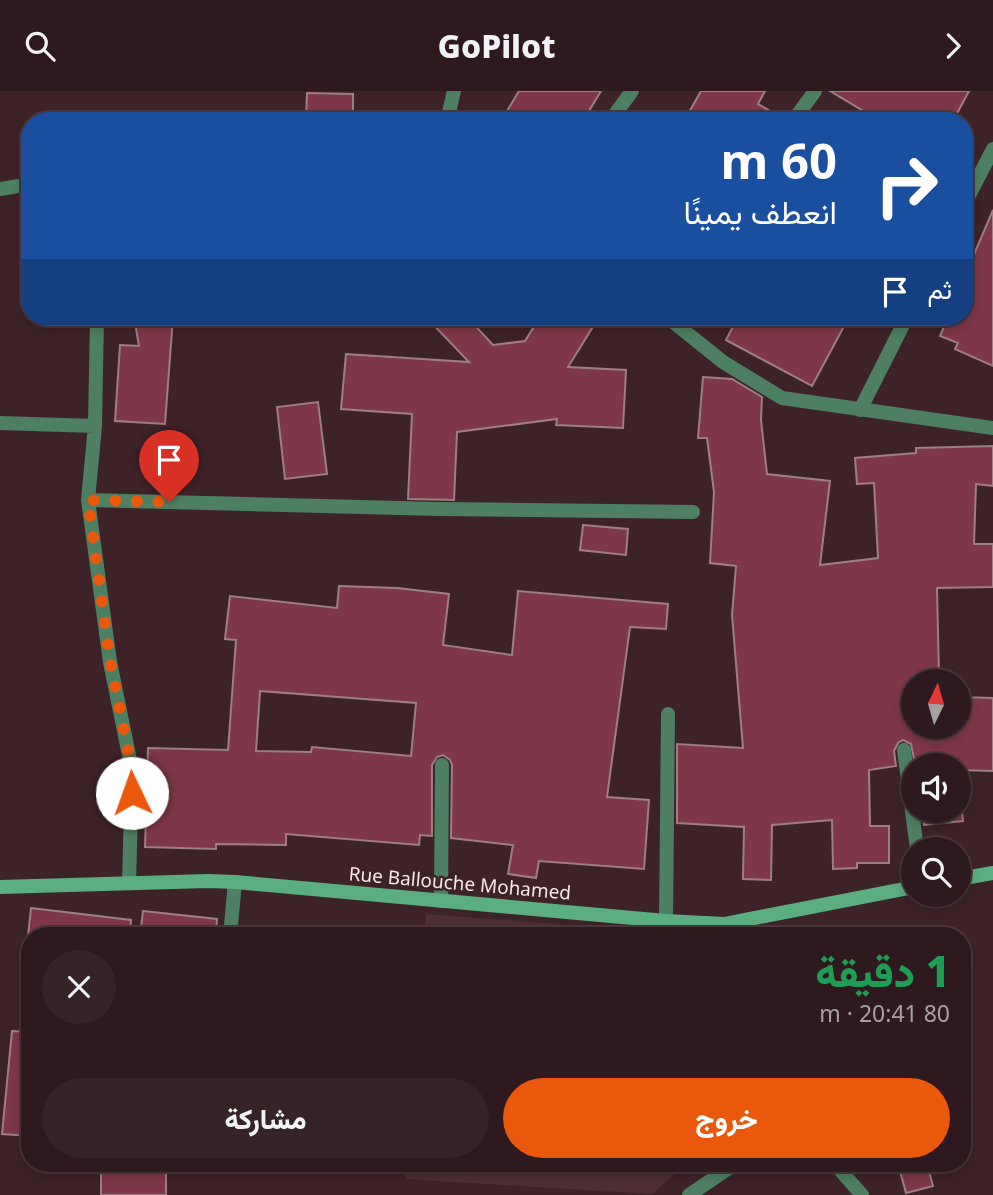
<!DOCTYPE html>
<html lang="ar">
<meta charset="utf-8">
<style>
body{margin:0;font-family:"Noto Sans",Vazirmatn,sans-serif;background:#362327;color:#f1f3f6;direction:rtl;height:100vh;display:flex;flex-direction:column;font-size:26px;white-space:nowrap}
*{box-sizing:border-box;margin:0}
p{font-size:23px;color:#a7a1a4}
.icon{flex:none;width:38px;height:38px;fill:none;stroke:currentColor;stroke-width:2;stroke-linecap:round;stroke-linejoin:round}
.map{position:relative;flex:1;overflow:hidden;direction:ltr}
.side{position:absolute;left:21px;top:836px;width:950px;height:245px;display:flex;flex-direction:column;background:#2e1a1e;border-radius:28px;box-shadow:0 4px 10px #0003,0 0 0 2px #49383c;direction:rtl}
.side>*{flex:none}
.banner{position:absolute;left:21px;top:21px;width:952px;height:214px;border-radius:28px;box-shadow:0 4px 10px #0003,0 0 0 2px #49383c;direction:rtl;background:#1a4fa0;color:#fff;overflow:hidden}
.needle{width:46px;rotate:5deg}
.controls{position:absolute;left:901px;top:578px;display:grid;gap:14px}
.controls a{display:grid;place-items:center;width:70px;height:70px;border-radius:50%;background:#2e1a1e;box-shadow:0 4px 10px #0003,0 0 0 2px #49383c;font-size:35px}
.pin{position:absolute;display:grid;place-items:center;width:60px;height:60px;color:#fff;margin:-72px -30px;border-radius:50% 50% 50% 0;rotate:-45deg;box-shadow:0 0 7px #0007}
.pin .icon{rotate:45deg}
.me{position:absolute;width:77px;margin:-38px;rotate:357deg;stroke-linejoin:round;filter:drop-shadow(0 0 5px #0008)}
.turn{display:flex;align-items:center;gap:24px;height:147px;padding:0 21px;font-size:32px}
.turn .icon{width:91px;height:91px;stroke-width:2.5}
.turn b{display:block;font-size:49px;line-height:60px}
.then{display:flex;align-items:center;height:66px;padding:0 21px;background:#0003;gap:14px;font-size:26px}
.round{display:grid;place-items:center;flex:none;width:74px;height:74px;border-radius:37px;background:#362327}
.head{display:flex;align-items:center;justify-content:space-between;height:119px;padding:0 21px}
h1{font-size:42px;font-weight:800;line-height:52px;color:#1e9e55}
.action{display:flex;gap:14px;margin-top:auto;padding:14px 21px}
.action a{flex:1;height:80px;border-radius:42px;background:#ea580c;color:#fff;font-size:28px;font-weight:800;line-height:80px;text-align:center}
.action a+a{background:#362327;color:#f1f3f6}
header{display:flex;justify-content:space-between;align-items:center;height:91px;padding:0 21px;background:#2e1a1e;font-size:32px;font-weight:800}
.map>svg:first-child{display:block}
.built{fill:#4d2e34}
.building{fill:#7d3748;stroke:#9d7e83;stroke-width:2;fill-rule:evenodd}
.lines{fill:none;stroke-linecap:round;stroke-linejoin:round}
.lane{stroke:#4d7f62;stroke-width:14}
.street{stroke:#4d7f62;stroke-width:14}
.secondary{stroke:#5aae80;stroke-width:14}
.route{stroke:#ea580c;stroke-width:12;stroke-dasharray:0 21.6}
.labels{text-anchor:middle;stroke-width:5;stroke-linejoin:round;paint-order:stroke}
.street-label{font-size:19px;fill:#f7e5e8;stroke:#3d2328}
</style>
<header><svg class="icon" aria-label="forward" viewBox="0 0 24 24"><path d="M9 5l7 7-7 7"/></svg>GoPilot<svg class="icon" aria-label="search" viewBox="0 0 24 24"><circle cx="10" cy="10" r="6"/><path d="M15 15l6 6"/></svg></header>
<div class="map">
<svg width="993" height="1104" viewBox="0 0 993 1104">
<rect width="100%" height="100%" fill="#3d2328"/>
<path class="built" d="M426 823 710 845H424Z
M406 1073H686L652 1103 405 1088Z"/>
<path class="building" d="M519 0H601L583 30H501Z
M701 0H765L758 13 784 28 783 30H684Z
M830 0H969L953 30H880Z
M307 2 353 3V30H306Z
M993 119V275L955 258 958 252 940 245 948 226H964V187Z
M134 226H173L165 333 115 330 120 254 139 255Z
M426 226H467L493 254 525 250 540 226H599L568 276 626 279 623 337 556 334 557 328 457 341 454 409 408 408 412 323 341 318 346 263 469 271Z
M738 226H849L812 295 726 249Z
M703 286 732 288 762 306 761 329 767 383 830 390 820 474 878 467 874 392 857 393 855 367 916 362V357L993 355V395L976 393 974 453H993V496L937 497 939 585H955V590H914V635H959V606L993 607V680L959 679V674H918L915 673 911 653 903 649 898 652 894 660 896 675 869 679 870 735H889V772H857V777L833 778 832 729 772 734 771 789 743 788 744 736 677 732V653L743 657 732 524 736 475 710 472 714 401 707 347H698Z
M318 311 327 383 285 388 277 316Z
M583 434 628 438 626 464 580 459Z
M339 495 397 497 449 503 443 554 512 564 518 500 668 513 666 538 630 536 607 706 649 709 644 778 539 770 536 787 508 783 513 754 451 747 452 674 450 669 443 664 437 666 432 674V745L420 744 419 754 286 743V754L216 753V758L145 756 148 657 228 659 236 549 225 548 230 505 337 517ZM260 600 416 612 411 665 312 656 311 661 256 660Z
M959 687 963 730 924 734 923 719H959Z
M31 817 131 829 130 845H28Z
M143 820 217 828 216 845H140Z
M12 940 30 941V1045L2 1043Z
M101 1073H166V1104H101Z
M898 1073H927L933 1095 906 1102Z"/>
<g class="lines">
<path class="lane" d="M230 845 235 791"/>
<path class="street" d="M447 30 454 0
M610 30 632 0
M793 30 815 0
M0 98 30 93
M964 114 993 58
M97 226 95 335 88 409 110 571 132 679 129 792
M667 226 723 271 782 307 993 337
M860 319 907 226
M0 332 95 335
M88 409 438 418 693 421
M904 659 917 758
M441 810 442 674
M666 830 668 623
M835 1073 862 1104
M689 1104 735 1073"/>
<path class="secondary" d="M959 788 993 782
M0 796 208 790 235 791 666 830 724 833 914 796"/>
</g>
<g class="lines">
<path class="route" d="M132 702V679L110 570 88 409 169 411"/>
</g>
<g class="labels">
<g class="street-label">
<text transform="translate(460 792) rotate(5)" y="7">Rue Ballouche Mohamed</text>
</g>
</g>
</svg>
<div class="controls">
<a><svg class="needle" viewBox="-14 -14 28 28"><path d="M0-13l5 13h-10z" fill="#e53935"/><path d="M0 13l5-13h-10z" fill="#a7a1a4"/></svg></a>
<a><svg class="icon" aria-label="sound" viewBox="0 0 24 24"><path d="M4 9h4l5-4v14l-5-4H4zM17 9q2 3 0 6"/></svg></a>
<a><svg class="icon" aria-label="search" viewBox="0 0 24 24"><circle cx="10" cy="10" r="6"/><path d="M15 15l6 6"/></svg></a>
</div>
<div class="pin" style="left:169px;top:411px;background:#d93025"><svg class="icon" aria-label="arrive" viewBox="0 0 24 24"><path d="M6 21V4h12l-3 4 3 4H6"/></svg></div>
<svg class="me" style="left:132px;top:702px" viewBox="-20 -20 40 40"><circle r="19" fill="#fff"/><path d="M0-13L10 11 0 6-10 11z" fill="#ea580c"/></svg>
<div class="banner">
<div class="turn"><svg class="icon" aria-label="right" viewBox="0 0 24 24"><path d="M7 20v-9h11M14 6l5 5-5 5"/></svg><div><b>60 m</b>انعطف يمينًا</div></div>
<div class="then">ثم<svg class="icon" aria-label="arrive" viewBox="0 0 24 24"><path d="M6 21V4h12l-3 4 3 4H6"/></svg></div>
</div>
<section class="side">
<div class="head"><div><h1>1 دقيقة</h1><p>80 m · 20:41</p></div><a class="round"><svg class="icon" aria-label="close" viewBox="0 0 24 24"><path d="M6 6l12 12M18 6L6 18"/></svg></a></div>
<div class="action"><a>خروج</a><a>مشاركة</a></div>
</section>
</div>
